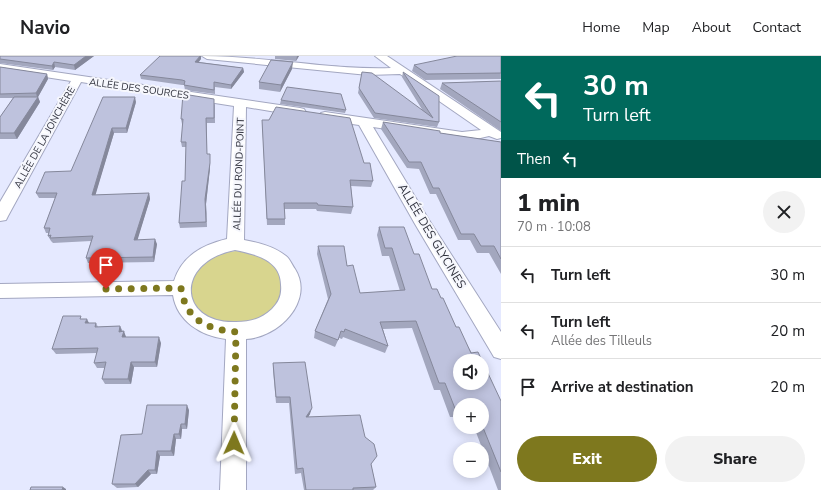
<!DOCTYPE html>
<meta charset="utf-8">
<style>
body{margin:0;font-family:"Nunito Sans",sans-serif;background:#f2f2f2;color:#202124;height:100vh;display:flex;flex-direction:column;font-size:15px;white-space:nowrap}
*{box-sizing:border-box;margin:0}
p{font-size:13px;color:#757577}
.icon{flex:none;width:22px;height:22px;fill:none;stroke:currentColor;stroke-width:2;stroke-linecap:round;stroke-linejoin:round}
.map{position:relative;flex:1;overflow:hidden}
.drawer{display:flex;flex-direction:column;background:#fff;width:320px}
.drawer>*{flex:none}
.hud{background:#00695c;color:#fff;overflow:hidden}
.fabs{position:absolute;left:453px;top:298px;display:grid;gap:8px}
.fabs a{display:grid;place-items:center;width:36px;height:36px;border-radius:50%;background:#fff;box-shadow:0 2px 10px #0003;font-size:20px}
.pin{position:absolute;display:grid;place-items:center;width:34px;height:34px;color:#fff;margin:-41px -17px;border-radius:50% 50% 50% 0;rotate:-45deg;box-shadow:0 0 4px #0007}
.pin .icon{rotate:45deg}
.me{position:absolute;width:44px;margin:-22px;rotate:1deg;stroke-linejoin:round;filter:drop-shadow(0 0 3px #0008)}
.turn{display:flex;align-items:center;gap:14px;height:84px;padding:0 16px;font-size:18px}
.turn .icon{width:52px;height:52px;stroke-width:2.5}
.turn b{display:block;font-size:28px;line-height:34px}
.then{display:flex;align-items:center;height:38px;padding:0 16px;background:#0003;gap:8px;font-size:15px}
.round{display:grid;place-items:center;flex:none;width:42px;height:42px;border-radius:21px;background:#f2f2f2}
.overview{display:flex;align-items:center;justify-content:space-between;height:68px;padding:0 16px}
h1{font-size:24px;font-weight:800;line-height:30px}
.primary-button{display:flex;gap:8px;margin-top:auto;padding:8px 16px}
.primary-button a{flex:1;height:46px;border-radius:24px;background:#7e781e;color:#fff;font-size:16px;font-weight:800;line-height:46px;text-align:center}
.primary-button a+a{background:#f2f2f2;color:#202124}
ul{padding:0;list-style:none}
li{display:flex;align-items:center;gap:12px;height:56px;padding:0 16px;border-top:1px solid #e0e0e0}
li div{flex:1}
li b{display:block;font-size:15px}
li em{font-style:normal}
header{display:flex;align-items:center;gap:24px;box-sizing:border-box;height:56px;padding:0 20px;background:#fff;border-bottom:1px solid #e0e0e0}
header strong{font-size:19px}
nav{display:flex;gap:22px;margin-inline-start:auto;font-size:14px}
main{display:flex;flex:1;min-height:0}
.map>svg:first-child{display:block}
.green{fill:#d8d58e}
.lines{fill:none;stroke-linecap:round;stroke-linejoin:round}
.street-casing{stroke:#a3a7c1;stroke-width:2}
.street{fill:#fff;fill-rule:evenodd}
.wall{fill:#a3a7be}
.shaded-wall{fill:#85889b}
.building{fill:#bec2dd;stroke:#85889b;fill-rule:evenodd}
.route{stroke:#7e781e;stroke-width:7;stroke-dasharray:0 12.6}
.labels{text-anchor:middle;stroke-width:4;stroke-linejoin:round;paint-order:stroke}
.far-street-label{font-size:10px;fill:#31333e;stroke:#f6f7fd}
.street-label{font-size:12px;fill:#31333e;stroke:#f6f7fd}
</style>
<header>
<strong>Navio</strong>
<nav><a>Home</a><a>Map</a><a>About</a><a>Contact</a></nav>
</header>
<main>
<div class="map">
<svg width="501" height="434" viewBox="0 0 501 434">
<rect width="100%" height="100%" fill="#e5e9ff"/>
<path class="green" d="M236 195C260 197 292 211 281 241 279 246 276 253 271 256 265 260 256 266 249 267 220 273 174 253 195 218 197 215 199 210 202 208 211 200 224 196 236 195Z"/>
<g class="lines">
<defs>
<path id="street" d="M202 0C265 0 328 14 391 12L375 0H387L501 76V82L497 83 489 80 472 84H462L373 71 429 164 501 276V303L494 301 415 168 359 69 325 64 321 63 319 60 321 57 325 56 462 76 481 74 400 18 368 19 207 3Z
M0 8 300 52 304 53 306 56 304 59 300 60 246 51 244 184C259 187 273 190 286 200 290 203 292 209 295 213 315 245 278 282 246 283V434H220L226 283C201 280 177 265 173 239L0 242V228L174 225C182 200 202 189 227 183L234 50 81 26 8 160 6 164 0 165V146L71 25 0 14ZM235 194C255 198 281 204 281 229 282 239 279 246 272 253 261 263 251 266 236 266 178 268 174 206 235 194Z"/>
</defs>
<use href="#street" class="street-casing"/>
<use href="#street" class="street"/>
</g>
<path class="wall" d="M0 0H94L75 14 55 11 53 14 0 7Z
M275 0H299L296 5 275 3Z
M501 0V23L425 24 412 15 414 9Z
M201 3 199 6 243 12 244 16 231 33 215 31V38L185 34 184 29H182L141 23 140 19Z
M0 11 47 18 48 23 38 41 40 46 17 83H0V61L13 42H0Z
M292 13 280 36 259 33V26Z
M362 16 423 55 402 21 403 16 439 66 437 71 374 62 358 37Z
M501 25V75L440 33 442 27Z
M281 44 346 54 345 57 280 48Z
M136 46 127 77H114L95 139 149 137 150 143 137 184 157 188 154 206 88 207 86 202 91 185 53 187 51 185 48 180 49 177H46L44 172 55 142H39L36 137 71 115Z
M215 48V67H207V98L210 103V112L206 148 207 171 180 172 179 167 185 125 186 91H182L181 86 183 68H182L181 63Z
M262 64 364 107 373 125 371 131 351 130 353 151 351 158 317 155 316 153H284L285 163V169H267Z
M383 66 440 77 501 86V218L489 197H477L470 184H458L436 138H430L419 113 407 112 381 73Z
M379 171 414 198 432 233 441 242 456 271 501 345V434H498L474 371H482V349H460V361H450L440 334H434L412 272 383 273 388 290 385 297 343 281 342 283 339 282 335 291 314 282 315 275 328 243 317 198 318 190 347 210 360 237 400 235 389 200H382L377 179Z
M83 263 89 267H96L98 271 120 270 126 281 161 287 157 311H134L131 328H105L102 323 105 312H97L94 307 97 297 56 298 52 293Z
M273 307 310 358 308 361 371 408 376 431 373 434H304L301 417 295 418 289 347H276L273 314Z
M189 354 187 373H182L181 383H176L174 400H160L157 418H151L138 431 117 432 112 428 142 378Z"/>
<path class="shaded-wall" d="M86 0H94L75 14 74 9Z
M200 0H201V3L195 10V6Z
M297 0H299L296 5Z
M54 6 55 11 53 14 52 10Z
M293 6 292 13 280 36 281 29Z
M243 12 244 16 231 33V29Z
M47 18 48 23 38 41 40 46 17 83 14 77 37 41 36 37Z
M135 41 136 46 127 77 126 72Z
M112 72 114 77 94 144 92 139Z
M210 98V112L206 148 207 171 205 143Z
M149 137 150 143 136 189 134 184Z
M155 183 157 188 154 206 153 201Z
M87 263 90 269 85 267Z
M120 270 122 276H119Z
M124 275 126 281 125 287 122 281Z
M159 281 161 287 157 311 155 306Z
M131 306 134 311 131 328 128 323Z
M187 349 189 354 187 373 185 368Z
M312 352 310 358 304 368 306 361Z
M181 368 182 373 181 383 179 378Z
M174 378 176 383 174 400 171 395Z
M157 395 160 400 157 418 155 414Z
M148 414 151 418 138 431 135 428Z
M63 431 66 433V434H62Z"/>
<path class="building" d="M0 0H86L74 9 54 6 52 10 0 3Z
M160 0H200L195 6 243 12 231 29 214 26V34L184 29 185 25 182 24 140 19Z
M457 0H501V17L427 18 414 9Z
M271 4 293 6 281 29 259 26Z
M0 11 47 18 36 37 0 38Z
M362 16 372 17 433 62 403 16 439 40V66L375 57 359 32Z
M501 25V66L442 27Z
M287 31 341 38 346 54 281 44Z
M183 38 214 43V62H206L207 98H210V107L205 143 206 166 179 167 182 125H185L186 86H181L183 63H181Z
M14 41H38L14 77H0V61Z
M103 41H135L126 72H112L92 139 149 137 134 184 155 183 153 201 86 202 93 180 50 182 51 179 48 180 50 172H44L57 137H36L45 116 71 115Z
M276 51 350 62 364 107H370L373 125 350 124 353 151 318 149 317 147H284L285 163H267L262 64H269Z
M383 66 440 75V77L501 86V203L494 190H481L474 178H461L439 132H433L421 106H409Z
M379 171H404L414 198H419L432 233H437L441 242H443L456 271H459L471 297 478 296 501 345V416L482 369V349H460V355H456L445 327H439L416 265 380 266 388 290 345 273 344 276 341 275 338 284 315 275 331 238 318 190H344L347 210 353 209 360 237 405 234 392 192H385ZM460 305H482V327H460Z
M63 260H81L80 263H87L85 267H96L95 271 120 270 119 276 124 275 122 281H159L155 306H131L128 323H102L106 306 94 307 98 292 52 293Z
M305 306 312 352 306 361 360 359 365 381 374 388 377 400 371 408 376 431 353 432V434H306L303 412 297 413 290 341H276L273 307Z
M147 349H187L185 368H181L179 378H174L171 395H157L155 414H148L135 428H112L121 379 142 378Z
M31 431H63L62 434H30Z"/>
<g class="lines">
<path class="route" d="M106 233 181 232C186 264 206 273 236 276L234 387"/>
</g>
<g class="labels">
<g class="far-street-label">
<text transform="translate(139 32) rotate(8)" y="4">ALLÉE DES SOURCES</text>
<text transform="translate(44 81) rotate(-61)" y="4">ALLÉE DE LA JONCHÈRE</text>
<text transform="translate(238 118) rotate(-88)" y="4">ALLÉE DU ROND-POINT</text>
</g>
<g class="street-label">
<text transform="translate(432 180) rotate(59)" y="4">ALLÉE DES GLYCINES</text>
</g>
</g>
</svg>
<div class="fabs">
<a><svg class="icon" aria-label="sound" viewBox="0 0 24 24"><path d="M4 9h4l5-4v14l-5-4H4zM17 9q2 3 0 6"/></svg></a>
<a>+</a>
<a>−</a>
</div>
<div class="pin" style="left:106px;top:233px;background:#d93025"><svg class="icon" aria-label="arrive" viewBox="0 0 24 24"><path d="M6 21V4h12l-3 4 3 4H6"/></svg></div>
<svg class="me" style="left:234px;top:387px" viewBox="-20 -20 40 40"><path d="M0-17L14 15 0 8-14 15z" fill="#7e781e" stroke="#fff" stroke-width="4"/></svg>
</div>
<section class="drawer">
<div class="hud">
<div class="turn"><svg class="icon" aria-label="left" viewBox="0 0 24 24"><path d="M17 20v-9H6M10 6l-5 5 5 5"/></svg><div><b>30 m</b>Turn left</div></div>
<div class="then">Then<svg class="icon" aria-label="left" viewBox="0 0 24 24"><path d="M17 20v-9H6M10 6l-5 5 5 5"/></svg></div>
</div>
<div class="overview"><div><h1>1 min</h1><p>70 m · 10:08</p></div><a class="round"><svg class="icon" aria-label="close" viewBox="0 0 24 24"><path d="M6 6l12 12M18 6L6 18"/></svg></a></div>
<ul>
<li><svg class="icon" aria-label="left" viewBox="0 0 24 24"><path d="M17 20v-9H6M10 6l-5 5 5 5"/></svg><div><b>Turn left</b></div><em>30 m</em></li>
<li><svg class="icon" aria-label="left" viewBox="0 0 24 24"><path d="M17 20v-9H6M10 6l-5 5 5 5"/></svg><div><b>Turn left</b><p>Allée des Tilleuls</p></div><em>20 m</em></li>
<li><svg class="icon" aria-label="arrive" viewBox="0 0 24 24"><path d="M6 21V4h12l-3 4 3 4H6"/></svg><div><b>Arrive at destination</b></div><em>20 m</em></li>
</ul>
<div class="primary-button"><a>Exit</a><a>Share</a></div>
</section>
</main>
